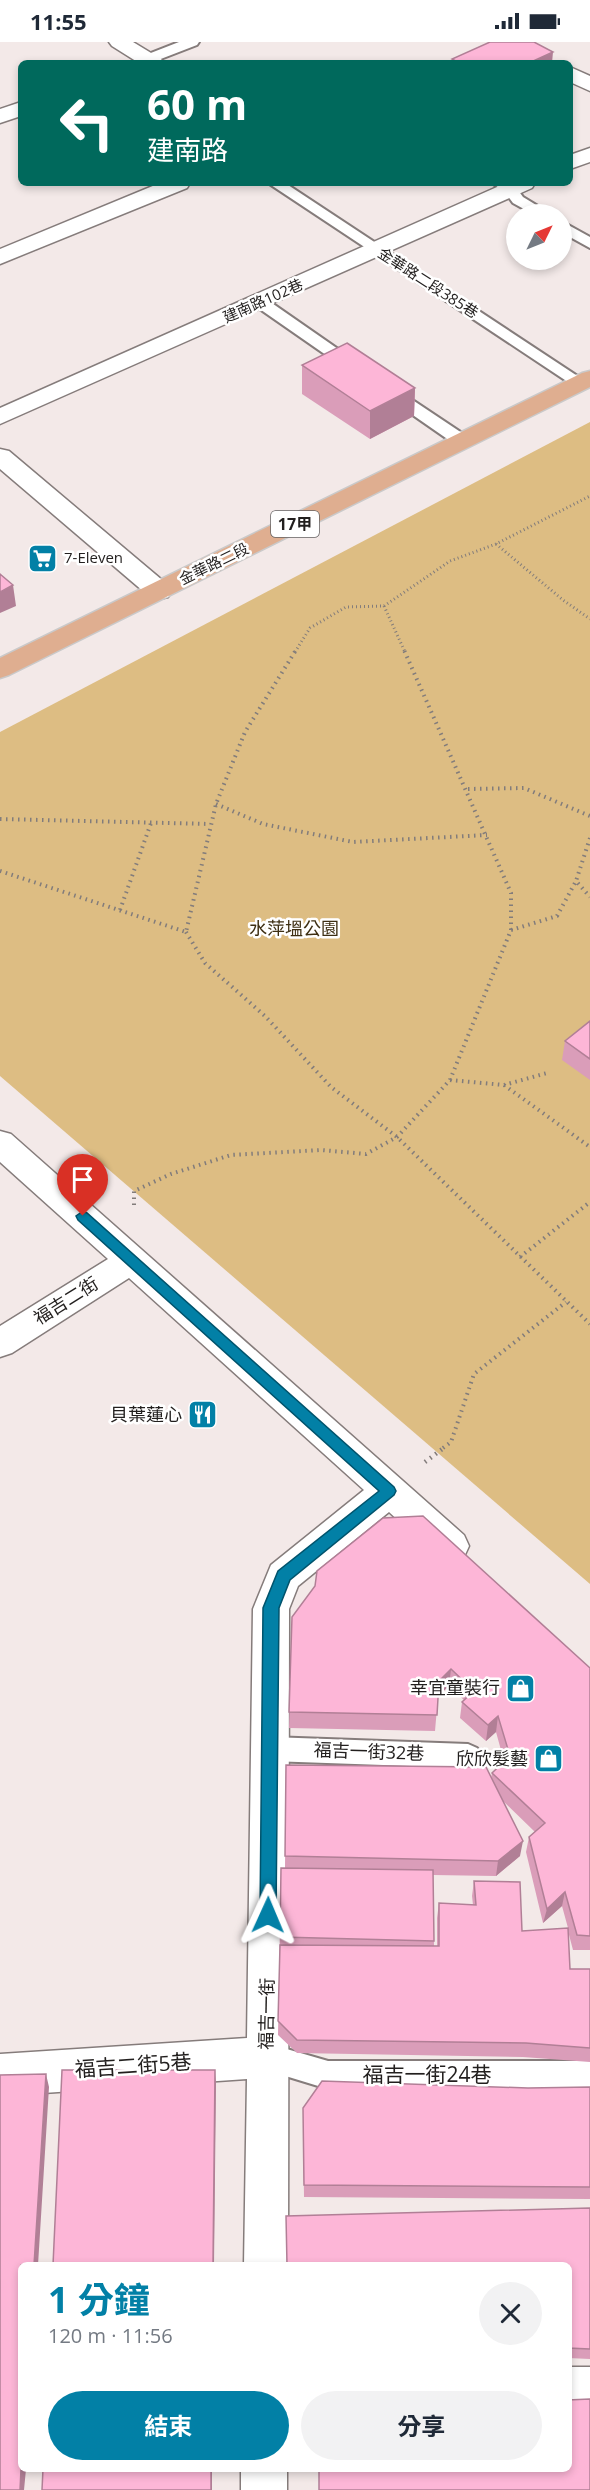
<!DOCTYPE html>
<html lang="zh-TW">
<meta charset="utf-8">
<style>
body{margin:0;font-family:"Open Sans","Noto Sans TC",sans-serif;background:#f2f2f3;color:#1f2937;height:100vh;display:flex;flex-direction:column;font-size:22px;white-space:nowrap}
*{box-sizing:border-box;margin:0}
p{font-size:20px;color:#747a83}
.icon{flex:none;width:33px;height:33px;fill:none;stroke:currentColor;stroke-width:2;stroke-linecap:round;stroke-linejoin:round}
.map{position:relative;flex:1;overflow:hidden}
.panel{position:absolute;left:18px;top:2220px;width:554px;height:210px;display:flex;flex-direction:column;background:#fff;border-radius:9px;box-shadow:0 3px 9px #0003}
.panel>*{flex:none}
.guide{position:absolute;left:18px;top:18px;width:555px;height:126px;border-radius:9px;box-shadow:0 3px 9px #0003;background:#00695c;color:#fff;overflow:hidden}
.needle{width:39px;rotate:47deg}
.fabs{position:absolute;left:506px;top:162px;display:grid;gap:12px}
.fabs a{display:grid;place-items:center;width:66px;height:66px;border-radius:50%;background:#fff;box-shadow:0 3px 9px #0003;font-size:30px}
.pin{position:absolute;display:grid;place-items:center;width:51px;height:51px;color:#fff;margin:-62px -26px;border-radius:50% 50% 50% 0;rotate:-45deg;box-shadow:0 0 6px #0007}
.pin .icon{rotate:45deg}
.me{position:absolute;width:66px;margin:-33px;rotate:1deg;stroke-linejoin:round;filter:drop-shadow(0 0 4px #0008)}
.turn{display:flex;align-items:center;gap:21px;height:126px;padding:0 30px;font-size:27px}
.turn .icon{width:78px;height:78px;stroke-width:2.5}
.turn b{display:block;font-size:42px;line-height:51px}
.round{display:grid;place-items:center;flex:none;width:63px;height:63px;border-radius:32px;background:#f2f2f3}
.overview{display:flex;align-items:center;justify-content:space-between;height:102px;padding:0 30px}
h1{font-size:36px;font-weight:700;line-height:45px;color:#0280a6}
.action{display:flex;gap:12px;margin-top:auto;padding:12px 30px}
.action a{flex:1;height:69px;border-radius:36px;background:#0280a6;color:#fff;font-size:24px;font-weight:700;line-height:69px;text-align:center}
.action a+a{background:#f2f2f3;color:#1f2937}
.status{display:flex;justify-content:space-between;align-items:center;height:42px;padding:0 30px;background:#fff;direction:ltr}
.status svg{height:16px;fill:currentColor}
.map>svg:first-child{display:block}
.green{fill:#ddbd83}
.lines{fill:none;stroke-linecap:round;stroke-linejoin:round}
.service-casing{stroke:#857c7b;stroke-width:4}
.minor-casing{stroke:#857c7b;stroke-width:3}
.primary-casing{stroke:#cac9c9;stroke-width:3}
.path-far2{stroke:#827c7b;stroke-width:3;stroke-dasharray:1 3;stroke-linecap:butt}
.path-far1{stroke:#827c7b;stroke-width:4;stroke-dasharray:1.5 4.5;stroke-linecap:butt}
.path{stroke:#827c7b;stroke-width:4.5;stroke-dasharray:1.5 5;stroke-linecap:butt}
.service{fill:#fff;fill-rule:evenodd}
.minor{fill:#fff;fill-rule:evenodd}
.primary{fill:#dfae90;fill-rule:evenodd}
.wall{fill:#da9db9;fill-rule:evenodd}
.shaded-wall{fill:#b17f96}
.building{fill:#fdb6d7;stroke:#b17f96;stroke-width:1.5}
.route{fill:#0280a6;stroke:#01536c;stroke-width:1.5}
.labels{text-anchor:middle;stroke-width:5;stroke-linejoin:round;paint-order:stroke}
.far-street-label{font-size:15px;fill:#221f1e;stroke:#fff}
.far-poi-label{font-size:15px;fill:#221f1e;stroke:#fff;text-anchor:start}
.shield{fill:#fff;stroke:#646262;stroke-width:1.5}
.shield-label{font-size:16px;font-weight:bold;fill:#221f1e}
.park-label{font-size:18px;fill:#3e2f13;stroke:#fff}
.street-label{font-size:18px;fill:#221f1e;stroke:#fff}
.poi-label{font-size:18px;fill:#221f1e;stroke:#fff;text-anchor:end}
.near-street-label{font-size:21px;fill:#221f1e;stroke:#fff}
</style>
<div class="status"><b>11:55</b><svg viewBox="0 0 49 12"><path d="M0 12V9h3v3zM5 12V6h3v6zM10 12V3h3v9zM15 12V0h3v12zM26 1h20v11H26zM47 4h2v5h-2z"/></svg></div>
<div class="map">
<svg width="590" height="2448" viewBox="0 0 590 2448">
<rect width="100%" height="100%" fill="#f3e9e8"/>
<path class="green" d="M590 380V1542L0 1034V690Z"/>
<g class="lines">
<defs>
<path id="service" d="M179 0H199L197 3 153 20H143L141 17 143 14Z
M268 141H285L588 341 580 346 574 344Z
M492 141H510L515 144 523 155 551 172H533L513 161 505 150Z
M561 179 590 195V206L561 190Z
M260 255 266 257 361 323 363 326 361 329H349L254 263 252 260Z
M390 345 396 347 468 395 470 399 468 403H456L384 353 382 350Z
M270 1695 468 1702 477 1706 481 1714 477 1722 468 1726 270 1719 261 1715 257 1707 261 1699Z
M266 2001 328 2019H590V2047H328L256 2025 252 2015 256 2005Z"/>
<path id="minor" d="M109 0H133L161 17 164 21H139L112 4Z
M570 25 590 34V49L570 40Z
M21 60V74L0 81V67Z
M590 106V120L570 127V113Z
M160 141H190L187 146 0 222V207Z
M506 141H535L532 146 0 382V366Z
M0 407 9 409 168 543 172 549 168 555 159 557 150 555 0 427Z
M0 1089 11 1092 464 1493 469 1504 464 1515 451 1520 438 1515 389 1470 298 1544 289 1567 288 2223H244L247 2037 0 2054V2012L247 1996 253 1567 271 1523 364 1448 129 1236 12 1311 0 1315V1284L108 1217 0 1120Z
M568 2325H590V2369H568Z
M241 2427H287V2448H241Z"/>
<path id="primary" d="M590 329V345L9 633 0 636V616L582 331Z"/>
</defs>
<use href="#service" class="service-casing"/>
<use href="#minor" class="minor-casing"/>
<use href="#primary" class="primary-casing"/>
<path class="path-far2" d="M496 502 563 558 590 577
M384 564 405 610
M295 610 310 586 346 565 384 564 450 519 496 502 590 454"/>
<path class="path-far1" d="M468 747 524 746 590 774
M216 762 263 782 353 800 487 793
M0 777 210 782
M590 796 576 839 590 855
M0 829 186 890 216 762 245 690 296 608
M120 868 151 781
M511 888 557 874 576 839
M186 890 205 921 265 974 331 1045 397 1095 590 1282
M450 1038 504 1043 547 1031
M504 1043 590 1105
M134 1163V1149L171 1132 231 1113 321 1108 366 1112 397 1095 450 1038 511 888V851L404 608
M520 1215 590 1160
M443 1406 451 1400 474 1332 566 1260"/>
<path class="path" d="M425 1420 445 1405"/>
<use href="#service" class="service"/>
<use href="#minor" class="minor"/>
<use href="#primary" class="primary"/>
</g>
<path class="wall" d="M302 323 415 346 414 374 370 397 302 352Z
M590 979V1038L562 1018 565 999Z
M292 1575 590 1626V1908H573L568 1889 570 1927H590V2020L523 2015 297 2011 278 1993 281 1826H285L286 1723 491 1736 492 1731 504 1719 496 1690 486 1699 460 1676 462 1660 464 1658 449 1644 438 1654 435 1689 289 1686ZM503 1759 535 1790 529 1795 526 1810 543 1881 562 1864 568 1886 522 1889 474 1839 472 1854 473 1863 439 1861 437 1876V1904H434L433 1833 496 1834 520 1814Z
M590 2045V2157L304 2155 303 2078 528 2046Z
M590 2166V2317L568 2316V2223Z"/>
<path class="shaded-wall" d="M553 10 552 21H529Z
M415 346 414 374 370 397V369Z
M13 543 16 564 0 571V550Z
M451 1627 449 1644 437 1655 439 1639Z
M498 1674 496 1690 486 1699 488 1683Z
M523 1799 520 1814 496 1834 498 1819Z
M565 1850 562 1864 543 1881 547 1867Z
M215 2028 216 2041 214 2223H213Z
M46 2032 49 2045 38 2223H34Z
M21 2427H26L24 2448H20Z
M211 2427H212V2448H211Z"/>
<path class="building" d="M490 0H534L553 10 529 21H459L452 17Z
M347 301 415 346 370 369 302 323Z
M0 532 13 543 0 550Z
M590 979V1017L565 999Z
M423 1474 590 1626V1894L577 1893 565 1850 547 1867 529 1795 545 1781 492 1731 510 1714 498 1674 488 1683 462 1660 474 1649 451 1627 439 1639 437 1673 289 1670 292 1575 315 1544 317 1529 383 1476Z
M286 1723 486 1725 523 1799 498 1819 285 1814Z
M281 1826 433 1828 434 1899 280 1895Z
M474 1839 520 1840 522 1889 568 1886 570 1927H590V2006L526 2001 297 1998 278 1979 280 1903 439 1904V1861L476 1863Z
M62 2028H215L213 2223H53Z
M46 2032 34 2223H21V2427L20 2448H0V2033Z
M322 2039 528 2046 590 2045V2145L304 2143 303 2066Z
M590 2166V2307L568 2306V2223H287L286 2174Z
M590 2357V2448H319V2427H568V2358Z
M43 2427H211V2448H42Z"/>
<path class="route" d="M83 1169 87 1171 394 1445 396 1449 394 1453 290 1538 279 1566 276 1873 274 1878 268 1881 262 1878 260 1873 263 1566 278 1529 379 1449 78 1178 76 1174Z"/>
<defs>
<symbol id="supermarket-square" viewBox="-11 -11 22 22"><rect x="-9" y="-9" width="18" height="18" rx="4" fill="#0280a6" stroke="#fff"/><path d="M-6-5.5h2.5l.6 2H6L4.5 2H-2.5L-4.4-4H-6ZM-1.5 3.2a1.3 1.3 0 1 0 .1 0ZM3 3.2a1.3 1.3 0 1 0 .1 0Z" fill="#fff"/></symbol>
<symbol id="restaurant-square" viewBox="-11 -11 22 22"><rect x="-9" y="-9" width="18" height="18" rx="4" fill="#0280a6" stroke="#fff"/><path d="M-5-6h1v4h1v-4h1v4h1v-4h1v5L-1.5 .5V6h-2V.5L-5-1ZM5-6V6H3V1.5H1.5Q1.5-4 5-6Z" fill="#fff"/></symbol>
<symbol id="shop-square" viewBox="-11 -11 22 22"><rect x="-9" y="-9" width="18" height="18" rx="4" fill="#0280a6" stroke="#fff"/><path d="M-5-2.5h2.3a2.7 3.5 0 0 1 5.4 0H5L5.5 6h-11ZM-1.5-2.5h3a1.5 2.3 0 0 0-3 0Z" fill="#fff"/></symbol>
</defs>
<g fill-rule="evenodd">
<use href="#supermarket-square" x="26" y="500" width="33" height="33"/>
<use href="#restaurant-square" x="186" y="1356" width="33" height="33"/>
<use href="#shop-square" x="504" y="1630" width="33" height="33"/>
<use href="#shop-square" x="532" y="1700" width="33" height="33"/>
</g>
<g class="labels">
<g class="far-street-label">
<text transform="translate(428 241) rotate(33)" y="5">金華路二段385巷</text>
<text transform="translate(263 259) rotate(-24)" y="5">建南路102巷</text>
<text transform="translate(214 522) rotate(-26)" y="5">金華路二段</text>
</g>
<g class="far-poi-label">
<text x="64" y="521">7-Eleven</text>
</g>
<rect class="shield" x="271" y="469" width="48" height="26" rx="4.5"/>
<g class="shield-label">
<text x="295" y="488">17甲</text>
</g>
<g class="park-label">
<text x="294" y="893">水萍塭公園</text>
</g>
<g class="street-label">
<text transform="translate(66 1259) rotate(-32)" y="6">福吉二街</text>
<text transform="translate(369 1710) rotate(2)" y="6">福吉一街32巷</text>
<text transform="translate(267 1972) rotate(-89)" y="6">福吉一街</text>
</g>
<g class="poi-label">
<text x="182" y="1379">貝葉蓮心</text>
<text x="500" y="1652">幸宜童裝行</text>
<text x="528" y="1723">欣欣髮藝</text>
</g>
<g class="near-street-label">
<text transform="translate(133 2024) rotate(-4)" y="7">福吉二街5巷</text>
<text x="427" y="2040">福吉一街24巷</text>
</g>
</g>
</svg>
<div class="fabs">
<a><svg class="needle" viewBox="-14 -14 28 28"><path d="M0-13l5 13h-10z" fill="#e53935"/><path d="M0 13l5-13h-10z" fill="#747a83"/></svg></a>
</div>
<div class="pin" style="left:83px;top:1174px;background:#d93025"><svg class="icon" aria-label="arrive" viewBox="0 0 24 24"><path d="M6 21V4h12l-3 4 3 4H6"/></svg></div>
<svg class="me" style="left:268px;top:1873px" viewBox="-20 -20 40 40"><path d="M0-17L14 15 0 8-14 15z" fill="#0280a6" stroke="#fff" stroke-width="4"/></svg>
<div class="guide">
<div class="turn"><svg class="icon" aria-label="left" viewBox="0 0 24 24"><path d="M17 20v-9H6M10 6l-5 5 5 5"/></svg><div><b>60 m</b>建南路</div></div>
</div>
<section class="panel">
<div class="overview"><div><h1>1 分鐘</h1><p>120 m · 11:56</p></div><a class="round"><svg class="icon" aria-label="close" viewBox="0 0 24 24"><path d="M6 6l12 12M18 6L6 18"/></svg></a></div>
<div class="action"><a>結束</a><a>分享</a></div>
</section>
</div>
